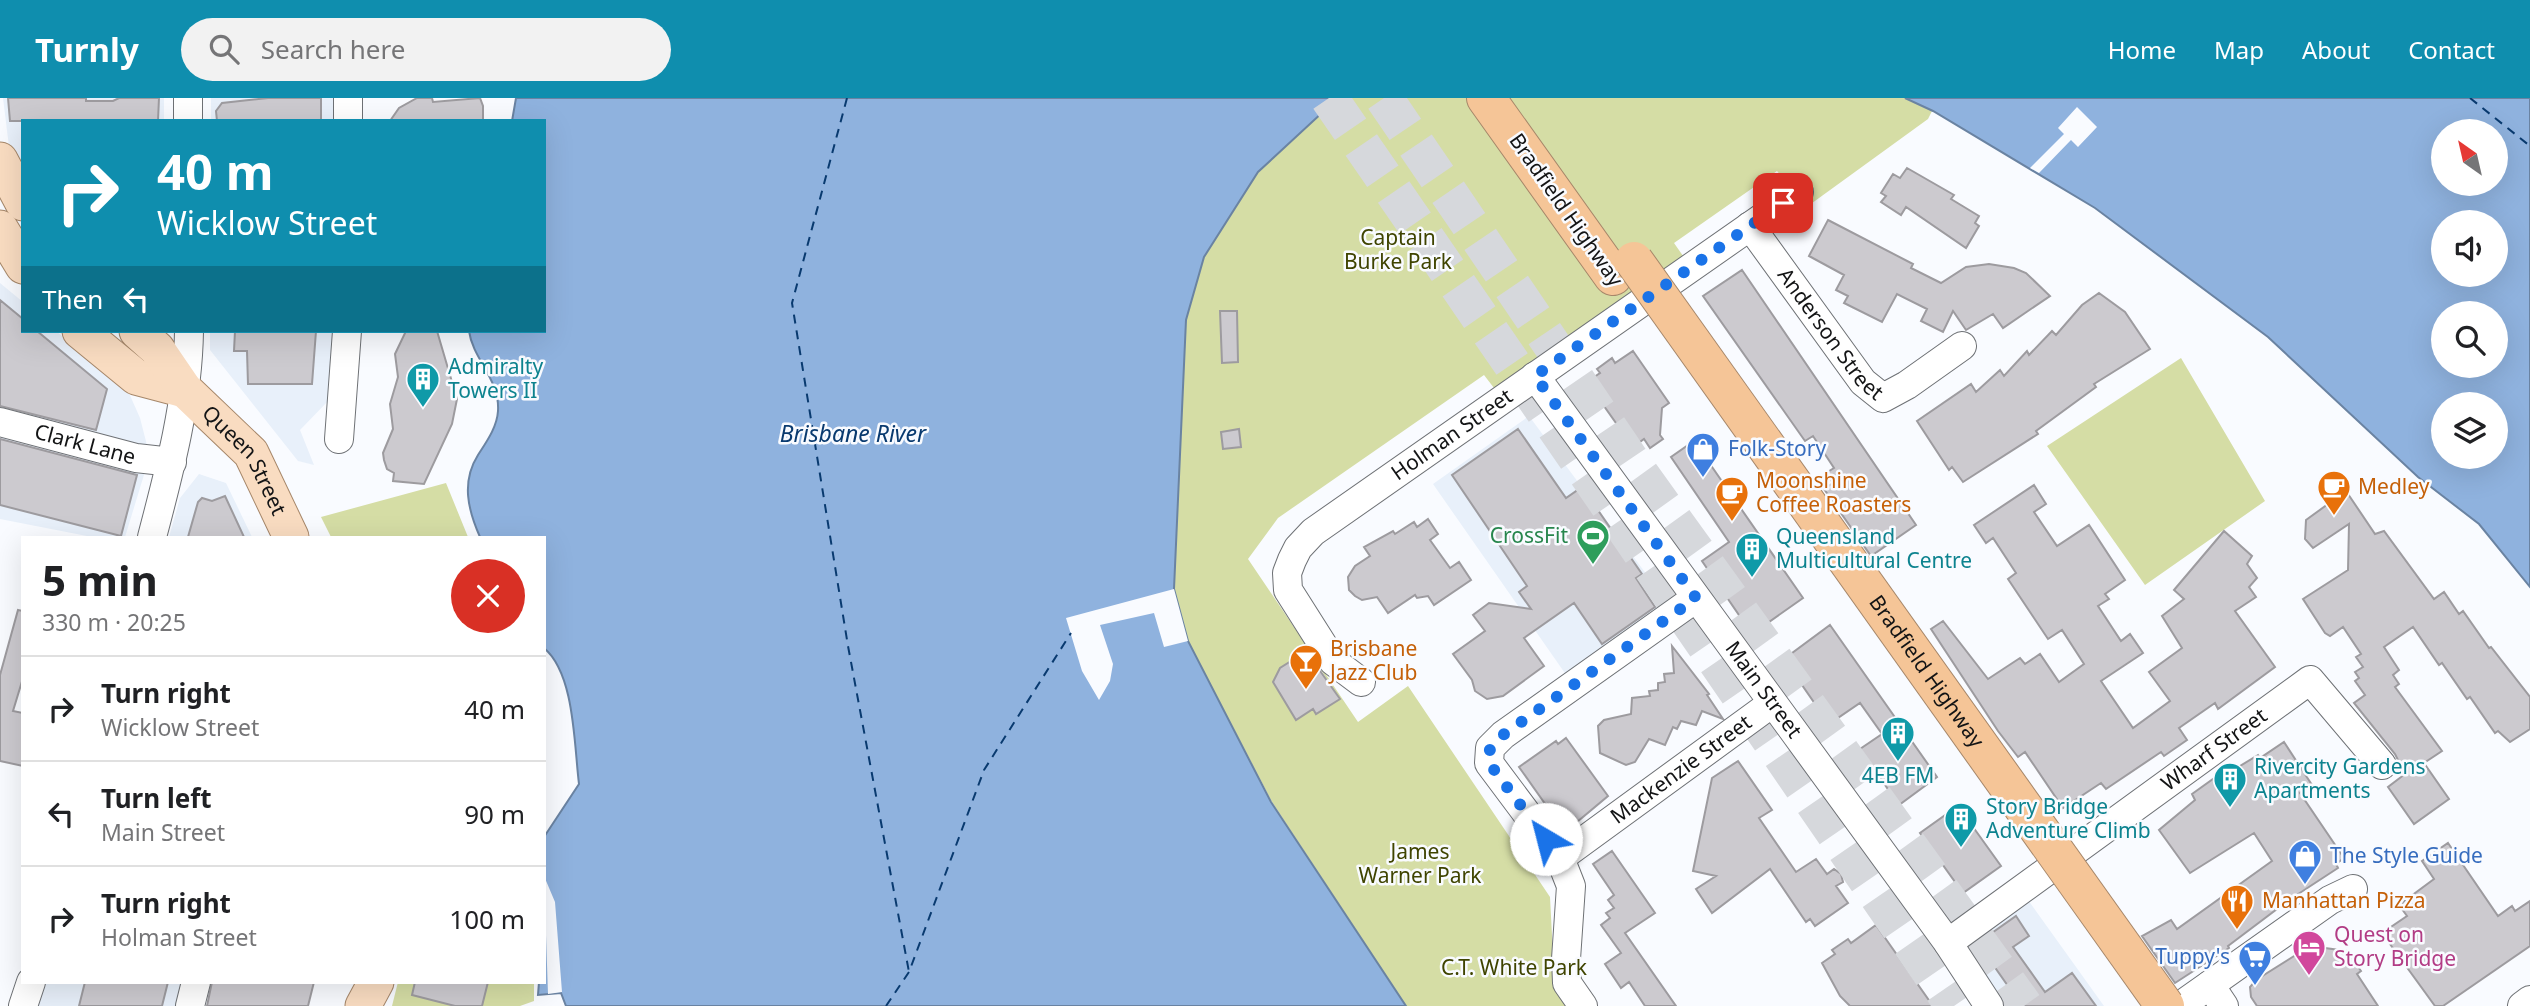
<!DOCTYPE html>
<meta charset="utf-8">
<style>
body{margin:0;font-family:"Noto Sans",sans-serif;background:#f2f2f2;color:#202124;height:100vh;display:flex;flex-direction:column;font-size:26px;white-space:nowrap}
*{box-sizing:border-box;margin:0}
p{font-size:23px;color:#757577}
.icon{flex:none;width:38px;height:38px;fill:none;stroke:currentColor;stroke-width:2;stroke-linecap:round;stroke-linejoin:round}
.map{position:relative;flex:1;overflow:hidden}
.details{position:absolute;left:21px;top:438px;width:525px;height:448px;display:flex;flex-direction:column;background:#fff;border-radius:0px;box-shadow:0 7px 28px #0002}
.details>*{flex:none}
.banner{position:absolute;left:21px;top:21px;width:525px;height:214px;border-radius:0px;box-shadow:0 7px 28px #0002;background:#0f8eae;color:#fff;overflow:hidden}
.needle{width:46px;rotate:326deg}
.controls{position:absolute;left:2431px;top:21px;display:grid;gap:14px}
.controls a{display:grid;place-items:center;width:77px;height:77px;border-radius:50%;background:#fff;box-shadow:0 7px 28px #0002;font-size:35px}
.pin{position:absolute;display:grid;place-items:center;width:60px;height:60px;color:#fff;margin:-30px;border-radius:14px;box-shadow:0 4px 10px #0006}
.me{position:absolute;width:77px;margin:-38px;rotate:323deg;stroke-linejoin:round;filter:drop-shadow(0 0 5px #0008)}
.turn{display:flex;align-items:center;gap:24px;height:147px;padding:0 21px;font-size:32px}
.turn .icon{width:91px;height:91px;stroke-width:2.5}
.turn b{display:block;font-size:49px;line-height:60px}
.then{display:flex;align-items:center;height:66px;padding:0 21px;background:#0003;gap:14px;font-size:26px}
.round{display:grid;place-items:center;flex:none;width:74px;height:74px;border-radius:37px;background:#f2f2f2}
.overview{display:flex;align-items:center;justify-content:space-between;height:119px;padding:0 21px}
h1{font-size:42px;font-weight:700;line-height:52px}
ul{padding:0;list-style:none}
li{display:flex;align-items:center;gap:21px;height:105px;padding:0 21px;border-top:2px solid #e0e0e0}
li div{flex:1}
li b{display:block;font-size:26px}
li em{font-style:normal}
header{display:flex;align-items:center;gap:42px;box-sizing:border-box;height:98px;padding:0 35px;background:#0f8eae;color:#fff}
header strong{font-size:33px}
nav{display:flex;gap:38px;margin-inline-start:auto;font-size:24px}
.search{width:490px;height:63px;background:#f2f2f2;display:flex;align-items:center;gap:18px;box-sizing:border-box;padding:0 24px;border-radius:38px;color:#757577;font-size:26px}
.map>svg:first-child{display:block}
.built{fill:#e8f0fa}
.green{fill:#d5dda5;fill-rule:evenodd}
.water{fill:#8fb2de;stroke:#6a83a2;stroke-width:2;fill-rule:evenodd}
.pier{fill:#f9fbff}
.lines{fill:none;stroke-linecap:round;stroke-linejoin:round}
.ferry{stroke:#093a6f;stroke-width:2;stroke-dasharray:9 7;stroke-linecap:butt}
.building{fill:#cccacf;stroke:#9d9b9f;stroke-width:2}
.highway-tunnel{stroke:#d6d8dc;stroke-width:38;stroke-dasharray:38 19;stroke-linecap:butt}
.minor-casing{stroke:#6e7175;stroke-width:30}
.major-casing{stroke:#a6876a;stroke-width:37}
.highway-casing{stroke:#a6876a;stroke-width:40}
.minor{stroke:#fff;stroke-width:28}
.major{stroke:#f9dcc1;stroke-width:35}
.highway{stroke:#f5c597;stroke-width:38}
.highway-bridge-casing{stroke:#a6876a;stroke-width:40;stroke-linecap:butt}
.highway-bridge{stroke:#f5c597;stroke-width:38}
.route{stroke:#1a73e8;stroke-width:12;stroke-dasharray:0 21.6}
.labels{text-anchor:middle;stroke-width:5;stroke-linejoin:round;paint-order:stroke}
.street-label{font-size:21px;fill:#131415;stroke:#f9fbff}
.park-label{font-size:21px;fill:#3f4400;stroke:#f9fbff}
.culture-label{font-size:21px;fill:#0d838f;stroke:#f9fbff;text-anchor:start}
.shop-label{font-size:21px;fill:#366cbe;stroke:#f9fbff;text-anchor:start}
.food-label{font-size:21px;fill:#c56008;stroke:#f9fbff;text-anchor:start}
.leisure-label{font-size:21px;fill:#27864d;stroke:#f9fbff;text-anchor:end}
.hotel-label{font-size:21px;fill:#b23c85;stroke:#f9fbff;text-anchor:start}
.water-label{font-size:23px;font-style:italic;fill:#093a6f;stroke:#f9fbff}
</style>
<header>
<strong>Turnly</strong>
<div class="search"><svg class="icon" aria-label="search" viewBox="0 0 24 24"><circle cx="10" cy="10" r="6"/><path d="M15 15l6 6"/></svg>Search here</div>
<nav><a>Home</a><a>Map</a><a>About</a><a>Contact</a></nav>
</header>
<div class="map">
<svg width="2530" height="908" viewBox="0 0 2530 908">
<rect width="100%" height="100%" fill="#f9fbff"/>
<path class="built" d="M3 0H164V23H23V78L10 57Z
M211 0H334V23H211Z
M0 185 23 204V233H56L129 295 140 320 149 355 0 314Z
M210 233H332L331 300 300 332 314 367 298 363 210 252Z
M1529 318 1670 508 1569 581 1433 386Z
M0 329 147 367 125 439H92L0 421Z
M199 376 226 385 252 439H169L180 400Z
M2028 802 2104 908H2007L1964 849Z
M42 884H186L179 908H36Z"/>
<path class="green" d="M1338 0H1905L1932 13 1928 21 1808 108 1777 73 1674 145 1688 165 1494 290 1484 277 1278 420 1248 461 1358 624 1408 588 1550 799 1554 876 1570 908H1406L1272 704 1188 543 1174 491 1186 222 1204 159 1258 74ZM1299 558 1303 564 1315 562 1339 601 1316 616 1313 611 1296 621 1273 584 1280 570Z
M2181 260 2265 403 2145 487 2047 348Z
M446 385 468 439H331L321 419Z
M398 884H534V903L520 908H392Z"/>
<path class="water" d="M516 0H1338L1258 74 1204 159 1186 222 1174 491 1188 543 1271 704 1406 908H566L561 895 538 897 539 884H544V739L579 686C574 647 575 576 544 550V439H480C468 412 461 384 478 357 487 343 497 329 498 313 500 281 473 262 469 233H544V23H512Z
M1905 0H2530V489L2479 426 2418 379 2268 239 2095 110 1933 13ZM2443 33H2496V86H2443ZM2443 124H2496V177H2443ZM2443 215H2496V268H2443ZM2443 306H2496V359H2443Z"/>
<path class="pier" d="M2077 9 2097 29 2078 49 2071 42 2039 75 2030 70 2064 36 2058 30Z
M1174 491 1188 543 1164 549 1154 515 1100 527 1113 566 1110 583 1099 602 1082 573 1066 520Z
M544 778 555 804 562 894 548 896Z"/>
<g class="lines">
<path class="ferry" d="M847 0 792 205 848 548 909 874
M2470 0 2530 48
M886 908 909 874 984 672 1071 535"/>
</g>
<path class="building" d="M8 0H86V3H113L119 0H159L158 23H10Z
M268 0H321V23H217L216 13 222 5Z
M417 0H432L433 4 480 0 483 8V23H390L399 10Z
M1907 70 1954 97 1951 101 1979 118 1975 125 1979 128 1966 150 1906 109 1901 117 1881 104 1886 98 1881 95 1893 76 1900 80Z
M1828 122 1913 166 1911 170 1941 185 1966 169 1989 166 2014 170 2026 175 2050 198 2003 230 1993 216 1966 232 1953 213 1943 234 1921 223 1927 211 1897 196 1882 224 1844 205 1848 198 1836 192 1844 177 1809 158Z
M1742 172 1916 427 1871 458 1824 391 1833 385 1826 375 1834 370 1813 338 1805 343 1703 198Z
M2099 195 2125 214 2150 251 2094 286 2096 289 2036 333 2038 336 1963 384 1952 369 1949 372 1917 323 1971 286 1976 294 2000 272 2004 278 2027 253 2029 257 2052 233 2056 237 2082 207Z
M0 202 23 221V233H37L107 291 96 332 0 308Z
M1220 213H1237L1238 264 1222 265Z
M235 233H316L312 286H248L247 253H234Z
M406 233H437L457 301 452 326 424 386 393 383 394 375 387 371 384 362 383 355 393 331 390 306 398 279 395 256Z
M1633 253 1669 305 1662 310 1660 337 1663 341 1650 350 1644 341 1633 349 1587 284 1600 275 1597 271 1612 260 1615 265Z
M1239 331 1241 349 1223 351 1221 334Z
M1518 331 1566 400 1582 389 1642 476 1636 480 1655 509 1602 546 1574 505 1524 540 1544 568 1503 598 1487 601 1475 593 1472 582 1453 556 1485 533 1473 517 1489 505 1531 511 1519 494 1527 488 1452 377Z
M0 341 137 377 121 438 0 407Z
M1694 343 1803 500 1752 536 1702 463 1729 444 1671 359Z
M2034 387 2046 406 2034 414 2057 448 2089 427 2125 482 2105 496 2109 501 2098 508 2121 543 2130 536 2143 555 2101 583 2133 630 2170 603 2149 574 2182 550 2162 518 2184 501 2174 492 2224 433 2252 458 2247 466 2257 480 2249 489 2256 499 2235 513 2275 569 2218 611 2215 605 2179 630 2187 642 2164 658 2161 654 2106 691 2101 685 2063 710 2025 654 2018 659 1998 633 1931 531 1943 523 1988 581 2020 560 2025 566 2040 556 2059 584 2084 566 2062 532 2048 541 2008 481 2016 475 1993 440 1986 445 1974 427Z
M2346 393 2375 436 2384 433 2434 501 2444 494 2459 516 2463 513 2489 550 2491 549 2530 599V631L2510 644 2498 633 2495 635 2470 599 2467 601 2442 565 2439 567 2413 529 2384 549 2399 572 2393 577 2399 586 2395 589 2442 653 2424 665 2449 701 2414 726 2388 689 2405 676 2395 656 2354 605 2365 597 2355 583 2359 580 2355 574 2363 569 2356 559 2361 556 2343 529 2330 538 2325 535 2303 501 2348 472 2349 426 2313 450 2305 441 2306 422Z
M225 398 244 439H188L198 404 202 400 212 403Z
M1428 421 1438 436 1430 442 1450 470 1459 464 1471 482 1434 507 1428 498 1417 500 1415 497 1388 515 1377 499 1362 502 1355 498 1349 492 1348 479 1355 468 1370 458 1364 449 1393 433 1395 436 1414 424 1417 429Z
M18 512 23 513V580L13 613 23 615V668L0 663V577Z
M1830 527 1937 679 1899 707 1860 651 1882 636 1860 605 1829 626 1784 561Z
M1672 548 1709 596 1707 597 1723 621 1702 613 1696 627 1681 623 1677 631 1673 629 1665 647 1649 641 1635 664 1626 667 1600 655 1598 628 1604 622 1631 616 1632 600 1650 598 1649 593 1658 592V585L1665 584 1664 576 1674 575Z
M1299 558 1303 564 1309 561 1313 563 1340 601 1316 616 1313 611 1296 622 1273 584 1280 570Z
M1566 640 1608 698 1565 734 1519 669 1556 643 1558 646Z
M2284 644 2312 687 2300 695 2344 760 2336 766 2338 770 2289 802 2228 848 2229 850 2175 885 2142 838 2171 822 2177 831 2272 763 2254 735 2190 775 2159 732 2195 702 2192 696 2220 676 2222 679 2258 657 2260 660Z
M1738 663 1772 712 1759 720 1796 774 1816 761 1827 776 1834 771 1841 776 1843 784 1836 788 1848 805 1815 828 1810 821 1806 824 1770 771 1712 815 1696 791 1716 778 1693 773 1712 680Z
M1958 708 2001 768 1963 795 1920 735Z
M2448 745 2498 818 2512 808 2515 813 2530 803V848L2443 908H2435L2382 835 2407 818 2399 807 2434 781 2422 763Z
M1612 753 1655 815 1625 835 1676 908H1645L1629 884 1621 890 1605 866 1621 855 1601 827 1610 820 1606 815 1614 810 1608 802 1614 797 1593 766Z
M2016 818 2029 838 2013 849 2045 894 2072 875 2096 908H2022L1980 848 1982 842Z
M1876 827 1933 908H1850L1840 898 1822 865 1835 856 1832 852 1848 841 1851 845Z
M2310 848 2347 853 2361 873 2357 876 2378 908H2257L2251 899 2250 889 2256 882Z
M85 884H168L162 908H79Z
M212 884H314L308 908H207Z
M415 884H488L482 908H455L412 897Z"/>
<g class="lines">
<path class="highway-tunnel" d="M1329 0 1954 908
M1384 0 1637 372 2024 908"/>
<defs>
<g id="minor">
<path d="M348 0V23"/>
<path d="M188 23V0"/>
<path id="s1" d="M1750 128 1863 284 1883 300 1907 287 1962 248"/>
<path id="s2" d="M1535 278 1948 845 1989 908"/>
<path id="s3" d="M0 324 136 360 172 364"/>
<path d="M339 341 347 233"/>
<path d="M152 439C170 371 188 303 189 233"/>
<path id="s4" d="M1361 584 1333 563 1288 492 1287 475 1292 462 1298 450 1313 434 1799 94"/>
<path id="s5" d="M1560 760 1771 606"/>
<path id="s6" d="M1948 845 2310 582 2382 667"/>
<path d="M2210 887 2224 908"/>
<path d="M23 908 31 884"/>
<path d="M190 908 196 884"/>
<path d="M1583 908 1567 885 1566 861 1571 788 1560 760 1489 665 1490 650 1503 637 1696 500"/>
<path d="M2180 908 2330 802 2353 791"/>
<path d="M2522 908 2530 902"/>
</g>
<g id="major">
<path d="M0 62 23 105"/>
<path d="M0 130 23 168"/>
<path d="M80 233 136 279 185 292"/>
<path id="s7" d="M137 233 157 251 185 292 251 355 291 439"/>
<path d="M363 908 376 884"/>
</g>
<path id="highway" d="M1486 0 1613 178"/>
</defs>
<use href="#minor" class="minor-casing"/>
<use href="#major" class="major-casing"/>
<use href="#highway" class="highway-casing"/>
<use href="#minor" class="minor"/>
<use href="#major" class="major"/>
<use href="#highway" class="highway"/>
<defs>
<g id="highway-bridge">
<path id="s8" d="M1634 163 2165 908"/>
</g>
</defs>
<use href="#highway-bridge" class="highway-bridge-casing"/>
<use href="#highway-bridge" class="highway-bridge"/>
</g>
<g class="lines">
<path class="route" d="M1546 741 1489 665 1490 650 1503 637 1696 500 1535 278 1783 105"/>
</g>
<defs>
<symbol id="building-pin" viewBox="-11 -11 22 30"><path d="M0 17L-7.5 6A9.5 9.5 0 1 1 7.5 6Z" fill="#0f9aa8" stroke="#f9fbff"/><path d="M-4-6H4V6H1V3H-1V6H-4ZM-2.5-4.3h1.7v1.8h-1.7ZM.8-4.3h1.7v1.8H.8ZM-2.5-1h1.7V.8h-1.7ZM.8-1h1.7V.8H.8Z" fill="#fff"/></symbol>
<symbol id="shop-pin" viewBox="-11 -11 22 30"><path d="M0 17L-7.5 6A9.5 9.5 0 1 1 7.5 6Z" fill="#3f7fe0" stroke="#f9fbff"/><path d="M-5-2.5h2.3a2.7 3.5 0 0 1 5.4 0H5L5.5 6h-11ZM-1.5-2.5h3a1.5 2.3 0 0 0-3 0Z" fill="#fff"/></symbol>
<symbol id="cafe-pin" viewBox="-11 -11 22 30"><path d="M0 17L-7.5 6A9.5 9.5 0 1 1 7.5 6Z" fill="#e8710a" stroke="#f9fbff"/><path d="M-5.5-4.5H6V0H3Q3 3.5 0 3.5H-2.5Q-5.5 3.5-5.5 0ZM3-3.2v2h1.7v-2ZM-6 4.5H4V6H-6Z" fill="#fff"/></symbol>
<symbol id="stadium-pin" viewBox="-11 -11 22 30"><path d="M0 17L-7.5 6A9.5 9.5 0 1 1 7.5 6Z" fill="#2e9e5b" stroke="#f9fbff"/><path d="M0-5a6.5 5 0 1 0 0 10a6.5 5 0 1 0 0-10ZM-3.5-1.8h7v3.6h-7Z" fill="#fff"/></symbol>
<symbol id="bar-pin" viewBox="-11 -11 22 30"><path d="M0 17L-7.5 6A9.5 9.5 0 1 1 7.5 6Z" fill="#e8710a" stroke="#f9fbff"/><path d="M-6-5H6L.8 .8V4.5H3.5V6h-7V4.5H-.8V.8Z" fill="#fff"/></symbol>
<symbol id="restaurant-pin" viewBox="-11 -11 22 30"><path d="M0 17L-7.5 6A9.5 9.5 0 1 1 7.5 6Z" fill="#e8710a" stroke="#f9fbff"/><path d="M-5-6h1v4h1v-4h1v4h1v-4h1v5L-1.5 .5V6h-2V.5L-5-1ZM5-6V6H3V1.5H1.5Q1.5-4 5-6Z" fill="#fff"/></symbol>
<symbol id="hotel-pin" viewBox="-11 -11 22 30"><path d="M0 17L-7.5 6A9.5 9.5 0 1 1 7.5 6Z" fill="#d1479c" stroke="#f9fbff"/><path d="M-6-4.5h1.5V1H6V5H4.5V3h-9V5H-6ZM-4 0a1.8 1.8 0 1 1 3.6 0ZM.5 0V-2.5h3Q6-2.5 6 0Z" fill="#fff"/></symbol>
<symbol id="supermarket-pin" viewBox="-11 -11 22 30"><path d="M0 17L-7.5 6A9.5 9.5 0 1 1 7.5 6Z" fill="#3f7fe0" stroke="#f9fbff"/><path d="M-6-5.5h2.5l.6 2H6L4.5 2H-2.5L-4.4-4H-6ZM-1.5 3.2a1.3 1.3 0 1 0 .1 0ZM3 3.2a1.3 1.3 0 1 0 .1 0Z" fill="#fff"/></symbol>
</defs>
<g fill-rule="evenodd">
<use href="#building-pin" x="404" y="262" width="38" height="52"/>
<use href="#shop-pin" x="1684" y="332" width="38" height="52"/>
<use href="#cafe-pin" x="2315" y="370" width="38" height="52"/>
<use href="#cafe-pin" x="1713" y="376" width="38" height="52"/>
<use href="#stadium-pin" x="1574" y="419" width="38" height="52"/>
<use href="#building-pin" x="1733" y="432" width="38" height="52"/>
<use href="#bar-pin" x="1287" y="544" width="38" height="52"/>
<use href="#building-pin" x="1879" y="616" width="38" height="52"/>
<use href="#building-pin" x="2211" y="662" width="38" height="52"/>
<use href="#building-pin" x="1942" y="702" width="38" height="52"/>
<use href="#shop-pin" x="2286" y="739" width="38" height="52"/>
<use href="#restaurant-pin" x="2218" y="784" width="38" height="52"/>
<use href="#hotel-pin" x="2290" y="830" width="38" height="52"/>
<use href="#supermarket-pin" x="2236" y="840" width="38" height="52"/>
</g>
<g class="labels">
<g class="street-label">
<text transform="translate(1566 112) rotate(55)" y="7">Bradfield Highway</text>
<text dy="7" stroke="none"><textPath href="#s1" startOffset="135">Anderson Street</textPath></text>
<text dy="7" stroke="none"><textPath href="#s4" startOffset="355">Holman Street</textPath></text>
<text dy="7" stroke="none"><textPath href="#s3" startOffset="88">Clark Lane</textPath></text>
<text dy="7" stroke="none"><textPath href="#s7" startOffset="170">Queen Street</textPath></text>
<text dy="7" stroke="none"><textPath href="#s8" startOffset="504">Bradfield Highway</textPath></text>
<text dy="7" stroke="none"><textPath href="#s2" startOffset="388">Main Street</textPath></text>
<text dy="7" stroke="none"><textPath href="#s6" startOffset="329">Wharf Street</textPath></text>
<text dy="7" stroke="none"><textPath href="#s5" startOffset="150">Mackenzie Street</textPath></text>
</g>
<g class="park-label">
<text x="1398" y="147">Captain<tspan x="1398" dy="24">Burke Park</tspan></text>
<text x="1420" y="761">James<tspan x="1420" dy="24">Warner Park</tspan></text>
<text x="1514" y="877">C.T. White Park</text>
</g>
<g class="culture-label">
<text x="448" y="276">Admiralty<tspan x="448" dy="24">Towers II</tspan></text>
<text x="1776" y="446">Queensland<tspan x="1776" dy="24">Multicultural Centre</tspan></text>
<text x="2254" y="676">Rivercity Gardens<tspan x="2254" dy="24">Apartments</tspan></text>
<text x="1898" y="685" text-anchor="middle">4EB FM</text>
<text x="1986" y="716">Story Bridge<tspan x="1986" dy="24">Adventure Climb</tspan></text>
</g>
<g class="shop-label">
<text x="1728" y="358">Folk-Story</text>
<text x="2330" y="765">The Style Guide</text>
<text x="2230" y="866" text-anchor="end">Tuppy's</text>
</g>
<g class="food-label">
<text x="1756" y="390">Moonshine<tspan x="1756" dy="24">Coffee Roasters</tspan></text>
<text x="2358" y="396">Medley</text>
<text x="1330" y="558">Brisbane<tspan x="1330" dy="24">Jazz Club</tspan></text>
<text x="2262" y="810">Manhattan Pizza</text>
</g>
<g class="leisure-label">
<text x="1568" y="445">CrossFit</text>
</g>
<g class="hotel-label">
<text x="2334" y="844">Quest on<tspan x="2334" dy="24">Story Bridge</tspan></text>
</g>
<g class="water-label">
<text x="853" y="344">Brisbane River</text>
</g>
</g>
</svg>
<div class="controls">
<a><svg class="needle" viewBox="-14 -14 28 28"><path d="M0-13l5 13h-10z" fill="#e53935"/><path d="M0 13l5-13h-10z" fill="#757577"/></svg></a>
<a><svg class="icon" aria-label="sound" viewBox="0 0 24 24"><path d="M4 9h4l5-4v14l-5-4H4zM17 9q2 3 0 6"/></svg></a>
<a><svg class="icon" aria-label="search" viewBox="0 0 24 24"><circle cx="10" cy="10" r="6"/><path d="M15 15l6 6"/></svg></a>
<a><svg class="icon" aria-label="layers" viewBox="0 0 24 24"><path d="M12 4l9 5-9 5-9-5zM3 14l9 5 9-5"/></svg></a>
</div>
<div class="pin" style="left:1783px;top:105px;background:#d93025"><svg class="icon" aria-label="arrive" viewBox="0 0 24 24"><path d="M6 21V4h12l-3 4 3 4H6"/></svg></div>
<svg class="me" style="left:1546px;top:741px" viewBox="-20 -20 40 40"><circle r="19" fill="#fff"/><path d="M0-13L10 11 0 6-10 11z" fill="#1a73e8"/></svg>
<div class="banner">
<div class="turn"><svg class="icon" aria-label="right" viewBox="0 0 24 24"><path d="M7 20v-9h11M14 6l5 5-5 5"/></svg><div><b>40 m</b>Wicklow Street</div></div>
<div class="then">Then<svg class="icon" aria-label="left" viewBox="0 0 24 24"><path d="M17 20v-9H6M10 6l-5 5 5 5"/></svg></div>
</div>
<section class="details">
<div class="overview"><div><h1>5 min</h1><p>330 m · 20:25</p></div><a class="round" style="background:#d93025;color:#fff"><svg class="icon" aria-label="close" viewBox="0 0 24 24"><path d="M6 6l12 12M18 6L6 18"/></svg></a></div>
<ul>
<li><svg class="icon" aria-label="right" viewBox="0 0 24 24"><path d="M7 20v-9h11M14 6l5 5-5 5"/></svg><div><b>Turn right</b><p>Wicklow Street</p></div><em>40 m</em></li>
<li><svg class="icon" aria-label="left" viewBox="0 0 24 24"><path d="M17 20v-9H6M10 6l-5 5 5 5"/></svg><div><b>Turn left</b><p>Main Street</p></div><em>90 m</em></li>
<li><svg class="icon" aria-label="right" viewBox="0 0 24 24"><path d="M7 20v-9h11M14 6l5 5-5 5"/></svg><div><b>Turn right</b><p>Holman Street</p></div><em>100 m</em></li>
</ul>
</section>
</div>
